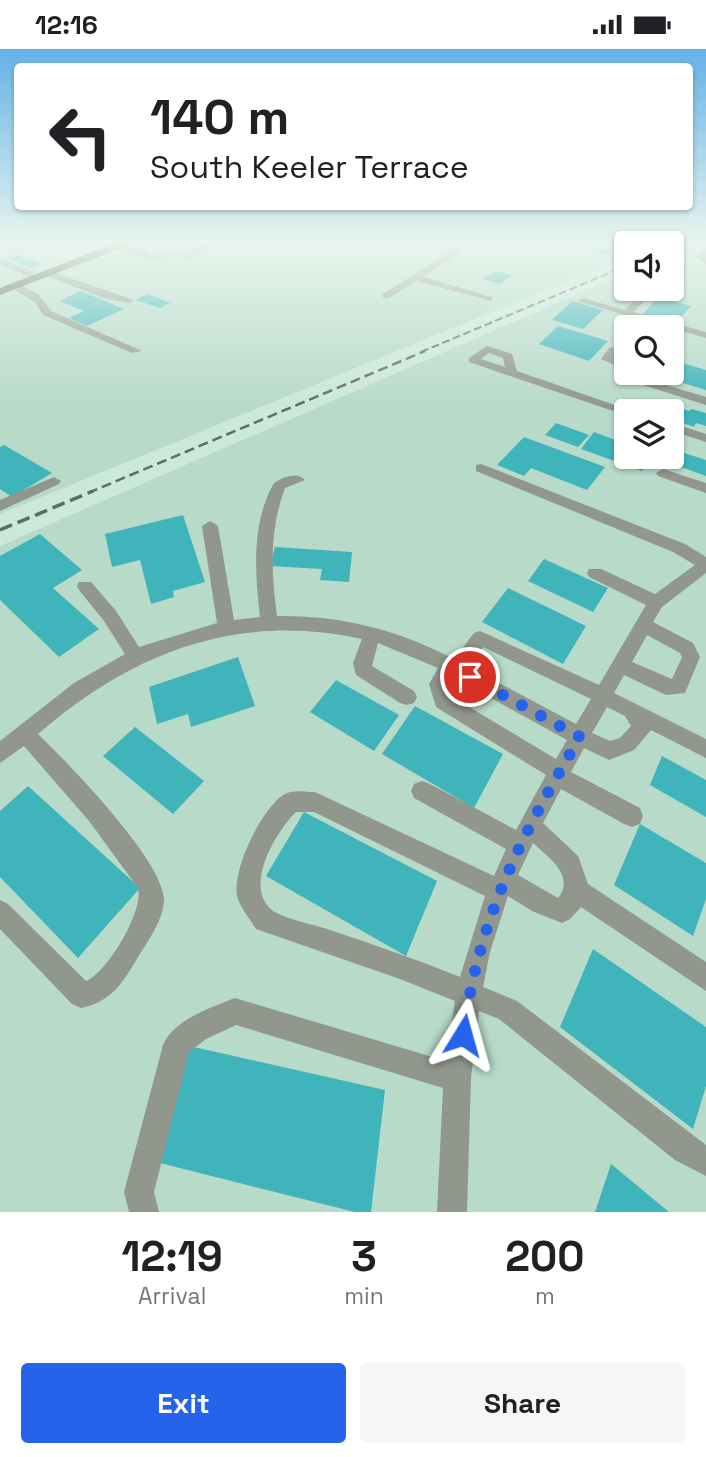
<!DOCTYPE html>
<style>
body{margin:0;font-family:"Space Grotesk",sans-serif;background:#f6f6f6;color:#202124;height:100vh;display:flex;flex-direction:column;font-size:26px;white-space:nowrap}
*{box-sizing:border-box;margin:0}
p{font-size:23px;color:#757577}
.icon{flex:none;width:38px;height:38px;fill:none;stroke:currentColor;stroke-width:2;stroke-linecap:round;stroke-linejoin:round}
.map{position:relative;height:1163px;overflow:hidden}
.drawer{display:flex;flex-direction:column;background:#fff;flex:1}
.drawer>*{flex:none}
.guide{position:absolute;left:14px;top:14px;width:679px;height:147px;border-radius:7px;box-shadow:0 2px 5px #0004;background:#fff;color:#202124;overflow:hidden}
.controls{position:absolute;left:614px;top:182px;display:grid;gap:14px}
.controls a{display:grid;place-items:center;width:70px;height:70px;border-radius:7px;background:#fff;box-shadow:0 2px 5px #0004;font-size:35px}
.pin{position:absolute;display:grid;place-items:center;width:60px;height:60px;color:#fff;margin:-30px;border:4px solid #fff;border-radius:50%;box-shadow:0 2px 7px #0007}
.me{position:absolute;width:77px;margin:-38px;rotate:8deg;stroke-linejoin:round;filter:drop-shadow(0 0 5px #0008)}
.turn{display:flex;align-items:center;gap:24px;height:147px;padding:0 21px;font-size:32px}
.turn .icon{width:91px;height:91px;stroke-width:2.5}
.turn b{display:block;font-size:49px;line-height:60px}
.eta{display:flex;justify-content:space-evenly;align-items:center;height:119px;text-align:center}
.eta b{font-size:42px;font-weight:700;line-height:49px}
.cta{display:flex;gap:14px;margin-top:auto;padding:14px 21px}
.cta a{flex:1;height:80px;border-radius:7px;background:#2563eb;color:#fff;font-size:28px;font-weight:700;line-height:80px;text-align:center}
.cta a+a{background:#f6f6f6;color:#202124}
.status{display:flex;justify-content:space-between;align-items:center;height:49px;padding:0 35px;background:#fff;direction:ltr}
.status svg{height:19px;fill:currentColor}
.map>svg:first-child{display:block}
.built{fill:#b7dac9;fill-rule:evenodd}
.building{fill:#3fb4bb}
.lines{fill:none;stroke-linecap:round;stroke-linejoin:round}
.minor{fill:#91978d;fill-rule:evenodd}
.highway{fill:#3c4633;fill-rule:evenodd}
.rail-far2{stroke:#5c6d65;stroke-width:2;stroke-dasharray:8 3.5;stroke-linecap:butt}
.rail-far1{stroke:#5c6d65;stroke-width:2.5;stroke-dasharray:10 5;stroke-linecap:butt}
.rail{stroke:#5c6d65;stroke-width:3.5;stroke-dasharray:13 6;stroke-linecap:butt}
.route{stroke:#2563eb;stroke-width:12;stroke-dasharray:0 21.6}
</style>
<div class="status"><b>12:16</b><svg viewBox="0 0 49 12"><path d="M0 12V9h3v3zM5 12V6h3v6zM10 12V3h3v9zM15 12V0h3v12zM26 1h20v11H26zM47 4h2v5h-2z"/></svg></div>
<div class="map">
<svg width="706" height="1163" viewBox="0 0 706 1163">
<rect width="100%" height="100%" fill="#cbe8da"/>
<path class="built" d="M0 194H105L96 198 112 204 138 194H659H626V208L0 465Z
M696 194H706V1163H0V497L626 224V240H672V205ZM626 278H672V324H626ZM626 362H672V408H626Z"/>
<path class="building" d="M617 194H626V199L608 207 596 203Z
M16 205 41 215 31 219 6 209Z
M495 222 512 226 500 235 483 230Z
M81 242 124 260 87 277 69 269 84 262 59 252Z
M148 245 170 254 160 259 135 251Z
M658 248 691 257 675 275 642 266Z
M572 252 603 261 583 280 552 271Z
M638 270 664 277V278H631Z
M558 277 608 292 589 312 539 295Z
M682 314 706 321V341L670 330Z
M651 350 689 362 691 360 706 364V377L696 374 694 378 672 370V362L643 361Z
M556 374 589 386 578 398 545 386Z
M594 383 626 395V408H652L642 422 581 400Z
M524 388 605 418 587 441 531 419 524 427 497 416Z
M4 396 52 424 12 448 0 440V398Z
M672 400 706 411V427L653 408H672Z
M183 466 205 533 173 542 174 548 151 555 140 511 112 518 105 485Z
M40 485 82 521 53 539 99 580 59 608 0 551V507Z
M275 498 352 503 349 533 320 531 322 520 270 517Z
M544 510 608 539 593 563 528 532Z
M508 539 586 577 563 615 482 573Z
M238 608 255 657 191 678 188 665 157 675 149 638Z
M336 631 399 666 374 702 310 663Z
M415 657 503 705 474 759 382 705Z
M135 678 204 732 173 765 103 707Z
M662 707 706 731V768L650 736Z
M28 737 140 839 78 909 0 828V762Z
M304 763 437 832 406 907 266 827Z
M640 775 706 814V850L693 887 614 836Z
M593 900 706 978V1037L693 1080 560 978Z
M185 996 385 1041 371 1163H355L152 1112Z
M611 1115 669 1163H595Z"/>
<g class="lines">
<path class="minor" d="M93 194C110 194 129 202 145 197L149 200 145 203C160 208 170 199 186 204L207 194 217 196 187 210 173 206 154 212Z
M451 194H459L458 204 423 228 492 248V252L416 232 389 249H383V245L445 206 451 201Z
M706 200V215L695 208Z
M0 209 40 226 42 228 34 230 0 215Z
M47 221 134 251 129 254 106 250 44 226 42 224Z
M11 235H17L38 245 51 262 142 302 132 304 43 266 35 253 11 239Z
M643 243 651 245 634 263 706 283V289L577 252 582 249 625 261Z
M487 297 512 305 517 322 632 362H626V366L622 365 469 313V309ZM489 304 503 309 505 318 481 310Z
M613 298 626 301V307L616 305 614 309 626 310V324L706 348V356L621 329 614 322 617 317 601 310 609 299Z
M672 374 706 385V393L672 382Z
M481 415 685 495 706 508V524L662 558 653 573 693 594 700 608 685 644 666 646 624 626 614 644 706 690V709L651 681 634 701 609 711 584 699 571 723 640 759 643 767 640 775 632 778 624 775 561 740 543 774 578 807 588 835 706 913V942L581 858 570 870 562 874 532 862 508 847 490 903 483 938 517 952 706 1096V1127L675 1111 499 970 479 962 471 1029 467 1163H437L443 1039 236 976 206 990 189 1003 154 1143 159 1163H129L124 1143 163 996C174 970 211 959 235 949L446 1012 455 952 400 930 256 880C250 870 240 858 237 847 232 821 261 761 283 746 292 740 305 743 315 743L494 827 506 800 414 749 411 742 414 735 422 732 430 735 516 781 546 726 436 658 429 635 438 619 378 594 372 617 414 642 417 648 414 654 407 656 400 654 356 626 353 614 362 590C236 563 133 603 38 685 68 714 162 810 164 850 164 870 148 892 138 908 123 933 112 953 81 959L72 955 0 880V851L8 855 86 932C107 924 144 862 138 839L89 772 24 697 0 714V692L74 634 125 605 104 572 79 541 77 537 79 533H91L116 562 139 598 217 574 202 477 210 472 218 477 234 571 260 568C255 524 251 474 274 434 283 428 297 422 305 431L285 439C269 481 271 523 277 567 340 566 399 581 454 610L474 584 480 582 599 636 646 556 589 528 587 524 589 520H601L655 545 695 516 673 503 476 422V416ZM647 586 680 604 682 608 672 630 632 613ZM483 598 591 650 576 675 469 618ZM453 628 567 691 556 710 451 647 448 636ZM607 658 625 667 631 677 620 689 610 692 592 684ZM296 763H314L485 847 460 928C415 910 370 894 324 879 311 875 283 869 273 862 242 838 276 783 296 763ZM533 794C548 808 576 827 558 849L518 826Z
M663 420 706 434V444L658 427 656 424Z
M54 428 61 432 59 435 0 462V451Z"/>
<path class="highway" d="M116 194H134L0 246V239Z"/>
<path class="rail-far2" d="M672 198 681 194
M611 208 626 201
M421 303 626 217"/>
<path class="rail-far1" d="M88 444 425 302"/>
<path class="rail" d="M0 481 93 442"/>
</g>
<linearGradient id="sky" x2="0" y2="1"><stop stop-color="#64b1e7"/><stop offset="0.54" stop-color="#e8f5ee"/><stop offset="1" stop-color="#e8f5ee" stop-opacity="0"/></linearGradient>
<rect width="706" height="357" fill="url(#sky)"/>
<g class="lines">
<path class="route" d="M463 986C479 869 520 789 580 688L470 628"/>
</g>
</svg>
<div class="controls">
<a><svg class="icon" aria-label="sound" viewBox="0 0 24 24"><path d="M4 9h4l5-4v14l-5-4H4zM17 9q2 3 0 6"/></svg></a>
<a><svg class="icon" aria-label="search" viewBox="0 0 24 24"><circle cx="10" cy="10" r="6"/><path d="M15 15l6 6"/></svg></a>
<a><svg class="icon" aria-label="layers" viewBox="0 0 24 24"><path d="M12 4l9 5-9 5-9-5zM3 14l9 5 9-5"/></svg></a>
</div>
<div class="pin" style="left:470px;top:628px;background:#d93025"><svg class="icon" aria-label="arrive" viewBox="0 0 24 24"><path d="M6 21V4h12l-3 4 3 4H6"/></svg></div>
<svg class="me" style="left:463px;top:986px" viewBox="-20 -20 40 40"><path d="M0-17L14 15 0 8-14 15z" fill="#2563eb" stroke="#fff" stroke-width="4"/></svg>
<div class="guide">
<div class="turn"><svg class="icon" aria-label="left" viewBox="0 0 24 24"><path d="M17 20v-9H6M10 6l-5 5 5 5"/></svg><div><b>140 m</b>South Keeler Terrace</div></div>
</div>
</div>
<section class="drawer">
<div class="eta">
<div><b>12:19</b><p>Arrival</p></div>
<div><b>3</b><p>min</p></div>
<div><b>200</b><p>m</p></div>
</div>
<div class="cta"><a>Exit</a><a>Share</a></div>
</section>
